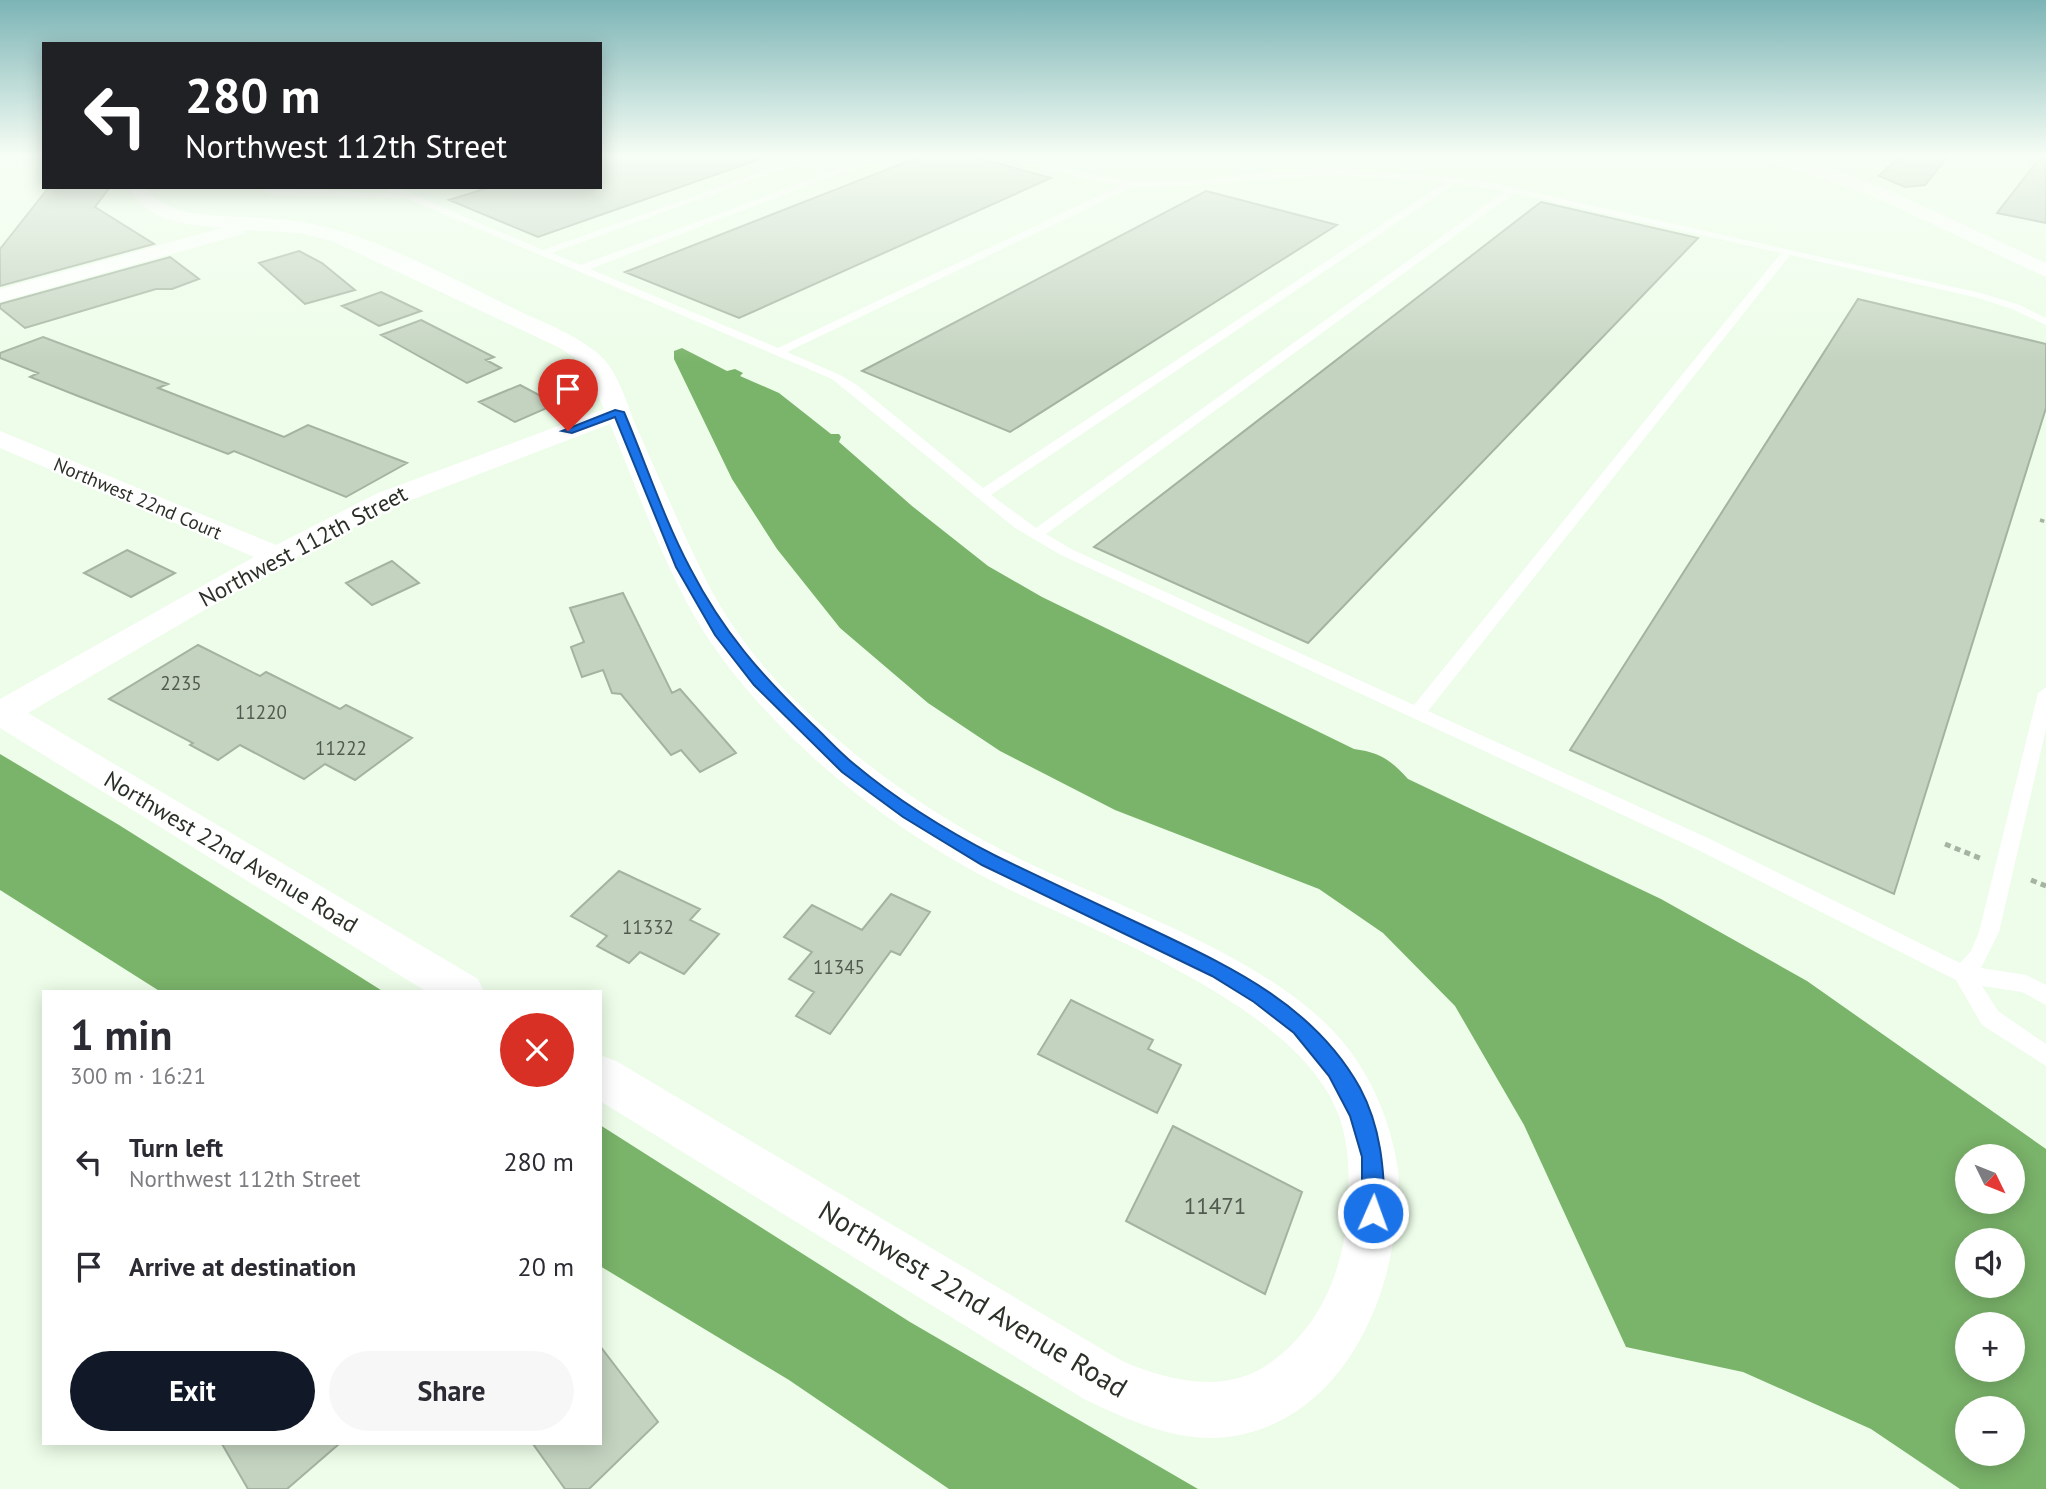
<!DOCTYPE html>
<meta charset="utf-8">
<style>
body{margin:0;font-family:"PT Sans",sans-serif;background:#f7f7f7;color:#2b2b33;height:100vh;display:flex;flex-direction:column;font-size:26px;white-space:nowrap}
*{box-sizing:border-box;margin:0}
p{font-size:23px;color:#7c7c81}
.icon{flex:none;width:38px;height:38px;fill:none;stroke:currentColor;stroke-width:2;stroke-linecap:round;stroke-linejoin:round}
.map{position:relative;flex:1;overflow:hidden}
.details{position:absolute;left:42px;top:990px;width:560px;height:455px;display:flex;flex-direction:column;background:#fff;border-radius:0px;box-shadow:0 4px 18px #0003}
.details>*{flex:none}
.guide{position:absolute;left:42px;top:42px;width:560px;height:147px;border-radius:0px;box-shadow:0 4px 18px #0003;background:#202124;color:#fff;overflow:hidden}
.needle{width:46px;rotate:133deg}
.buttons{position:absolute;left:1955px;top:1144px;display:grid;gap:14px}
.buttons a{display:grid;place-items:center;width:70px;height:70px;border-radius:50%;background:#fff;box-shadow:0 4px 18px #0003;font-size:35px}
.pin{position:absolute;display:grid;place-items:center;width:60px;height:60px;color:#fff;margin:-72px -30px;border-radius:50% 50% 50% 0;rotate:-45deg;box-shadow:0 0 7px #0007}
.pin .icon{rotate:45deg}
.me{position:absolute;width:77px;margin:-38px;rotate:2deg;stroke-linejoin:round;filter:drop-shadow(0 0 5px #0008)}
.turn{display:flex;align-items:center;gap:24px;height:147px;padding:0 28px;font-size:32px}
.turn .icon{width:91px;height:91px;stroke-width:2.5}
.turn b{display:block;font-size:49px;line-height:60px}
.round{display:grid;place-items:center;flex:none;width:74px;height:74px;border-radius:37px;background:#f7f7f7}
.summary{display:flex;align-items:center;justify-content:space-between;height:119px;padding:0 28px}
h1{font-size:42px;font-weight:700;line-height:52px}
.button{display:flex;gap:14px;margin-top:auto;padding:14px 28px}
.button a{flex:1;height:80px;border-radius:42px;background:#111827;color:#fff;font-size:28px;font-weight:700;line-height:80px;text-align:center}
.button a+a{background:#f7f7f7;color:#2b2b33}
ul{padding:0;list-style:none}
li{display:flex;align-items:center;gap:21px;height:105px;padding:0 28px}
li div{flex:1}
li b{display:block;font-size:26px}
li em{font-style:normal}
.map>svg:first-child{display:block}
.water{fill:#7ab36a;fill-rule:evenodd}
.building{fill:#c4d3c0;stroke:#a4b3a0;stroke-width:2}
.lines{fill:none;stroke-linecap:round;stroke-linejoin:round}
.path-far1{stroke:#a6b3a3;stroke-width:3.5;stroke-dasharray:4.5 3.5;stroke-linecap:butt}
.path{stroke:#a6b3a3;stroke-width:5;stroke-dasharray:6 4.5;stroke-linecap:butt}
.lane{fill:#fff;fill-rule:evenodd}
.street{fill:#fff;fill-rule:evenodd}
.route{fill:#1a73e8;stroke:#114b97;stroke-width:2}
.labels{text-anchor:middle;stroke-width:5;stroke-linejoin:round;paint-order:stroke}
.far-street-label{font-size:19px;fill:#2b3129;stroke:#fff}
.number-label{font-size:19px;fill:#515a4f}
.street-label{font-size:23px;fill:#2b3129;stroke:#fff}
.near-number-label{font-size:23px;fill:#515a4f}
.near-street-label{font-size:28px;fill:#2b3129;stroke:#fff}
</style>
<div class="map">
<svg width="2046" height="1489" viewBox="0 0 2046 1489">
<rect width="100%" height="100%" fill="#edfde9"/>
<path class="water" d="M682 348 727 371 735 369 743 373 740 376 779 393 831 434H839L841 437 839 442 912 506 988 566 1042 597 1354 749C1379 752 1391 760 1408 779L1661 899 1807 981 2046 1149V1489H1960L1871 1429 1743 1372 1626 1347 1524 1125 1455 1006 1383 933 1319 889 1115 810 1000 751 928 703 840 628 777 549 732 479 674 359V351ZM1967 1157H2012V1202H1967ZM1967 1241H2012V1286H1967ZM1967 1325H2012V1370H1967ZM1967 1409H2012V1454H1967Z
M0 754 119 825 384 992H161L0 890Z
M600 1125 910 1322 1198 1489H949L789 1380 600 1266Z"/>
<path class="building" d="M600 155H759L760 159 538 237 449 200 491 187H600Z
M924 155H968L1051 178 739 318 625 272Z
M1901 155H1949L1925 185 1905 187 1879 176Z
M2042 155H2046V223L1997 213Z
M49 187H110L95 207 154 244 0 286V249Z
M1206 191 1337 225 1010 432 862 371Z
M1541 202 1698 238 1308 643 1094 547Z
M299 251 322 263 355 290 305 304 259 263Z
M170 257 199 279 172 289H156L25 328 0 308V304Z
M381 292 421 311 379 326 342 306Z
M1858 299 2046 344V408L1894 894 1570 750Z
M421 320 494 357 486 360 501 368 467 383 381 335Z
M43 337 168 384 158 388 284 437 308 425 407 463 346 497 234 451 228 454 78 396 30 377 38 373 0 358V353Z
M520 385 556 404 515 422 479 402Z
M127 550 175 573 131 597 84 573Z
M392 561 419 583 372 605 346 583Z
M623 593 672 693 680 689 736 753 700 772 681 750 671 755 621 694 612 693 603 670 582 677 571 647 584 642 570 608Z
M198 645 260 676 266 672 340 709 346 705 412 738 355 780 325 764 304 779 240 745 218 760 190 745 193 743 109 699Z
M619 871 700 909 690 920 719 934 684 974 640 952 629 963 597 946 607 936 571 916Z
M891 894 930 912 900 955 891 951 830 1034 796 1016 814 992 789 979 812 952 784 937 812 905 862 930Z
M1071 1000 1153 1040 1148 1049 1181 1065 1157 1113 1038 1054Z
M1173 1126 1302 1192 1265 1294 1126 1221Z
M600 1346 658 1422 589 1489H565L533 1444H600Z
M222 1444H339L287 1489H248Z"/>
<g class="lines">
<path class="path-far1" d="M2040 520 2046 522"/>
<path class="path" d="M1945 844 1982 859
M2031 880 2046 886"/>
<path class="lane" d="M809 155H820L552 253 581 265 876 155H887L590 269 778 348 1122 185 1088 180 1003 155H1016L1092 175 1132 181H1193L1281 171 1339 169 1479 180 1981 293 2020 305 2046 318V325L2012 309 1978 298 1790 255 1428 711 1710 839 1960 963 1971 951 1979 932 2038 693 2046 687V729L1999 932 1981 968 2026 975 2046 985V1005L2022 992 1982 986 1998 1011 2046 1044V1066L1982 1025 1956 980 1696 849 1061 555 1015 528 832 379 406 198 275 195 254 187 396 194 383 187H395L543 250ZM1339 175 1446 182 983 488 857 385 840 375 787 352 1132 187C1202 187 1270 177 1339 175ZM1456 183 1505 191 1036 528 991 495ZM1514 193 1781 253 1414 705 1071 549 1046 534Z"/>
<path class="street" d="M1128 155H1182C1173 164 1136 164 1128 155Z
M1762 155H1786L1882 187 2046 263V277L1870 195 1764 159Z
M129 187H147C155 203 169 207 186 212 228 219 272 215 314 224 379 238 451 278 511 307 539 321 572 332 596 352 618 369 626 402 636 426 659 478 682 531 707 582 735 637 775 683 820 724 882 780 949 825 1024 861 1120 908 1281 961 1347 1047 1373 1081 1390 1121 1397 1164 1400 1177 1398 1192 1397 1206 1392 1306 1338 1423 1227 1437 1177 1443 1128 1420 1084 1399L600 1101V1055L616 1061 1122 1361C1169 1381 1225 1395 1270 1363 1317 1330 1342 1275 1347 1218 1349 1183 1351 1150 1339 1116 1298 1004 1092 932 992 881 927 847 870 808 816 760 774 722 735 680 704 632 664 568 639 493 610 424L398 505 287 562 28 713 478 979 484 992H427L0 728V699L254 557 0 448V431L276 545 378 493 604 409 584 364 560 348 332 241 300 233 245 230 243 234 0 302V289L222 228C186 225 147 222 129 187Z"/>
</g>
<linearGradient id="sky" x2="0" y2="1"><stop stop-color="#7cb4b6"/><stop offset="0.43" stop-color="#f7fef5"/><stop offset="1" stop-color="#f7fef5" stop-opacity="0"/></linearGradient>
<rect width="2046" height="363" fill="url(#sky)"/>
<path class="route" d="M615 410 624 412C646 464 664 519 690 568 723 632 761 675 812 724 826 737 839 752 854 764 897 800 947 831 996 856 1049 882 1102 906 1155 931 1235 969 1315 1007 1360 1088 1381 1127 1384 1169 1385 1213L1381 1221 1373 1224 1365 1221 1362 1213V1157L1350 1116 1329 1076 1294 1033 1254 1002 1212 976 982 865 903 817 842 772 754 685 715 635 676 567 615 417 572 433 562 431Z"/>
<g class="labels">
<g class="far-street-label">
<text transform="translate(138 498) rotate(23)" y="7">Northwest 22nd Court</text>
</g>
<g class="number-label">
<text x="181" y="690">2235</text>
<text x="261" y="719">11220</text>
<text x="341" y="755">11222</text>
<text x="648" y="934">11332</text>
<text x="839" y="974">11345</text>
</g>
<g class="street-label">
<text transform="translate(303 546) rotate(-28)" y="8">Northwest 112th Street</text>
<text transform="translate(231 852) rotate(31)" y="8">Northwest 22nd Avenue Road</text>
</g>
<g class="near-number-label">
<text x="1215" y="1214">11471</text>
</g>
<g class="near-street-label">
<text transform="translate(973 1299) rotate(31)" y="10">Northwest 22nd Avenue Road</text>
</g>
</g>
</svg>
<div class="buttons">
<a><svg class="needle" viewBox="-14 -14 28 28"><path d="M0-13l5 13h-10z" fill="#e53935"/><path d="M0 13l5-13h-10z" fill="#7c7c81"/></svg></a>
<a><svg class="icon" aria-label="sound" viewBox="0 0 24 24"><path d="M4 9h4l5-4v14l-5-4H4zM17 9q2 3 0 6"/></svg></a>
<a>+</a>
<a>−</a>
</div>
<div class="pin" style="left:568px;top:431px;background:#d93025"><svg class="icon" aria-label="arrive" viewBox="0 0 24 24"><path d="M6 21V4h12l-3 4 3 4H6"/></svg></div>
<svg class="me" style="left:1373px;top:1213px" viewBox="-20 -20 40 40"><circle r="17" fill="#1a73e8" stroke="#fff" stroke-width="3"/><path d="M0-11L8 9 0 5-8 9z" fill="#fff"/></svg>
<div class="guide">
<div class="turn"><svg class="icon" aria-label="left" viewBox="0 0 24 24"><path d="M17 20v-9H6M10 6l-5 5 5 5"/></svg><div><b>280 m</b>Northwest 112th Street</div></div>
</div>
<section class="details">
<div class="summary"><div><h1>1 min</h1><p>300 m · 16:21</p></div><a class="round" style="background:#d93025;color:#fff"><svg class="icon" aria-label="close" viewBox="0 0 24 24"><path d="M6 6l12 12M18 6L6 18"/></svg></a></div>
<ul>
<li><svg class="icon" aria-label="left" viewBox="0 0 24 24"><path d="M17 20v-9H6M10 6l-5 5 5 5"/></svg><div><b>Turn left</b><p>Northwest 112th Street</p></div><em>280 m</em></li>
<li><svg class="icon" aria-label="arrive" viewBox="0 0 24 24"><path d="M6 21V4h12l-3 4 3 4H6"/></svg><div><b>Arrive at destination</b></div><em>20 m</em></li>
</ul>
<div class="button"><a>Exit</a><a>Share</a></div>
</section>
</div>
